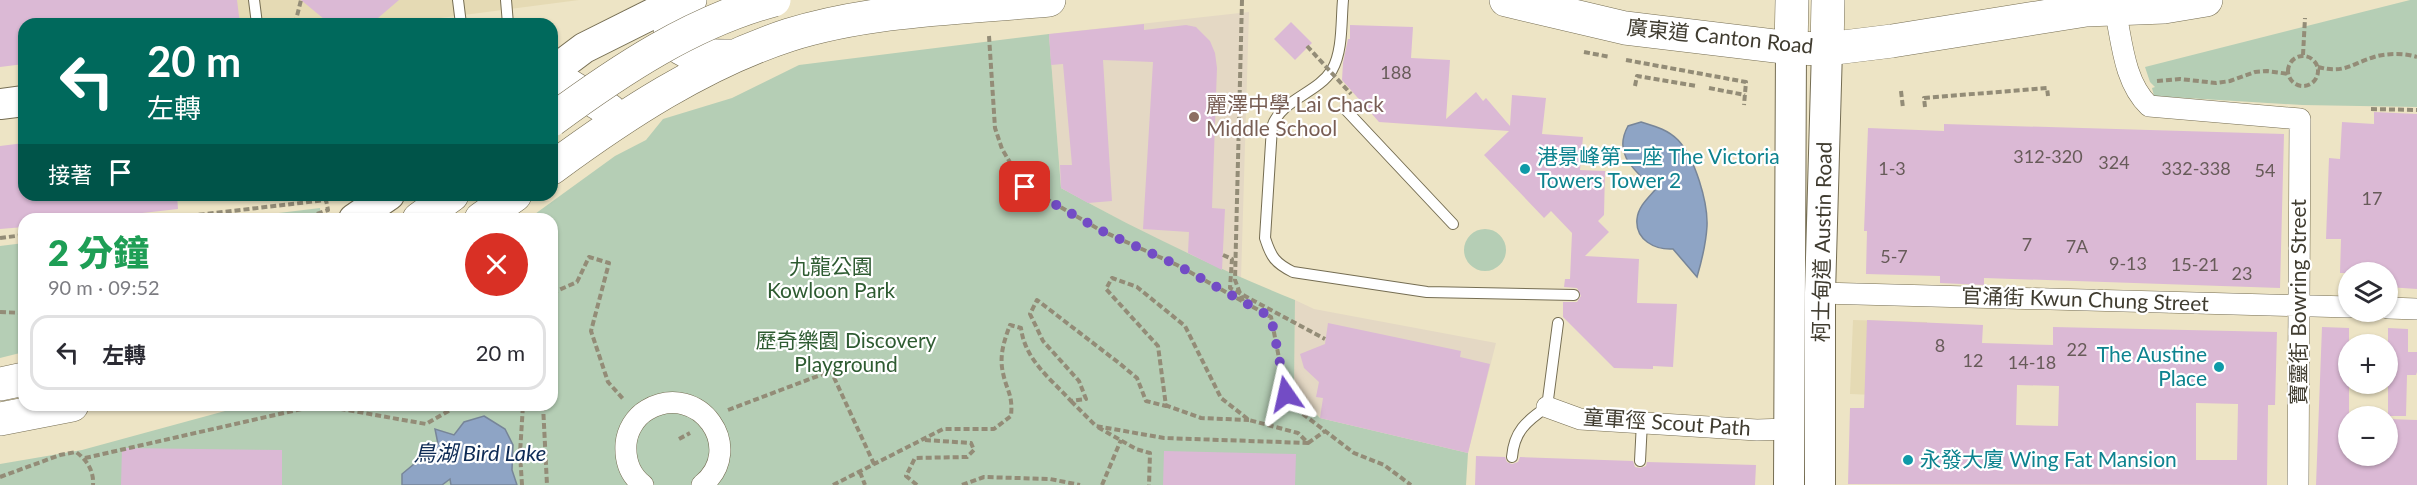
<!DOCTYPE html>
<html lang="zh-TW">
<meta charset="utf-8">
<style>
body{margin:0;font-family:Lato,"Noto Sans TC",sans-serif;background:#f2f2f3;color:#2b2b33;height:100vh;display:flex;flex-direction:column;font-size:22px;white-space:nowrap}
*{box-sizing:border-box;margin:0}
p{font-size:20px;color:#7c7c81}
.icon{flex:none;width:33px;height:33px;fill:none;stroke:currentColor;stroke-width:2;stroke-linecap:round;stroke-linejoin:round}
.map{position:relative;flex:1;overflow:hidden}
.sheet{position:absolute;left:18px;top:213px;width:540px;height:198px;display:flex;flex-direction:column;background:#fff;border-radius:18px;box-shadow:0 2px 4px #0004}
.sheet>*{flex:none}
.top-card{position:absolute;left:18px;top:18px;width:540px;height:183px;border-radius:18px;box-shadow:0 2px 4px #0004;background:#00695c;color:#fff;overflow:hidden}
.tools{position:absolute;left:2338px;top:262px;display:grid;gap:12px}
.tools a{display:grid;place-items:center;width:60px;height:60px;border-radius:50%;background:#fff;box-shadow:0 2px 4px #0004;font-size:30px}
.pin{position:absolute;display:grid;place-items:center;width:51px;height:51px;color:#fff;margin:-26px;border-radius:12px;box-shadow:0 3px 9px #0006}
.me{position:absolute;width:66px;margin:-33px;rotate:349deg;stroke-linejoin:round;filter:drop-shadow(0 0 4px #0008)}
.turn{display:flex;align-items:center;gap:21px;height:126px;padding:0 30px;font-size:27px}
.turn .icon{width:78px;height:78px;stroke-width:2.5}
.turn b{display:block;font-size:42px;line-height:51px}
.then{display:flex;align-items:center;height:57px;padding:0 30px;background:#0003;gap:12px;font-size:22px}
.round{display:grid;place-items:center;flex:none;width:63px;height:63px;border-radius:32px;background:#f2f2f3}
.overview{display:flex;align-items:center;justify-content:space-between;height:102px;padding:0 30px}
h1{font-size:36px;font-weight:800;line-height:45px;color:#1e9e55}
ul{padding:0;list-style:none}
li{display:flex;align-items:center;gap:18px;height:75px;margin:0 12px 9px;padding:0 18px;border:3px solid #e1e1e2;border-radius:18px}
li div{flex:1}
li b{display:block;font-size:22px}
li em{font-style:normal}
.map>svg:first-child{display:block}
.built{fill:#e5dab4}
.education{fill:#e4d8c4}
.green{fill:#b5ceb5}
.water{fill:#8ea4c5;stroke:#778598;stroke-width:1.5}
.building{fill:#dbb9d5;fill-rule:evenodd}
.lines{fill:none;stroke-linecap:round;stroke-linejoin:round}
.lane-casing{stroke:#756d52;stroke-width:12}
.street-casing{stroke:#756d52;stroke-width:22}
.secondary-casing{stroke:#756d52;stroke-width:32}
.primary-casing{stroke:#756d52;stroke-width:34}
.path{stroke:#938c77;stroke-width:4;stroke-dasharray:6 3;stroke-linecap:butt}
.lane{stroke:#fff;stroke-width:10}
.street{stroke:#fff;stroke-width:21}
.secondary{stroke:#fff;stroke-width:30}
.primary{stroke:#fff;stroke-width:33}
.primary-bridge-casing{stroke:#756d52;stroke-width:34;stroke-linecap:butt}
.path-bridge{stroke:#938c77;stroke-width:4;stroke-dasharray:6 3;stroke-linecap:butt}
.primary-bridge{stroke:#fff;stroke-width:33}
.route{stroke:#734cc5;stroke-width:10;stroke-dasharray:0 18}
.education-dot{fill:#8d6e63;stroke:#fff;stroke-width:2}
.culture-dot{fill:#0f9aa8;stroke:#fff;stroke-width:2}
.labels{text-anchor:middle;stroke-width:4.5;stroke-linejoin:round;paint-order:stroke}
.number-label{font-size:18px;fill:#675b59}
.street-label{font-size:21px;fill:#403c30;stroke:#fff}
.education-label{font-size:21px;fill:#785e54;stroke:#fff;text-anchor:start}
.culture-label{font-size:21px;fill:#0d838f;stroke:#fff;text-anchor:start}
.park-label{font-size:21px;fill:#2e5b31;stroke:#fff}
.water-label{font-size:22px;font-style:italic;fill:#0e2b55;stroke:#fff}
</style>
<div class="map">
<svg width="2417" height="485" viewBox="0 0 2417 485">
<rect width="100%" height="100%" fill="#ede4c5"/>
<path class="built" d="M0 0H579L394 24H24Z
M1853 320 1927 322 1925 397 1850 394Z"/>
<path class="education" d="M1249 12 1241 279 1137 229 1061 188 1049 34Z
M1295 300 1314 309 1496 343 1468 453 1320 418 1294 392Z"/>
<path class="green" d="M2410 0H2417V107L2302 105 2154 96 2152 88 2155 87 2150 82 2145 67Z
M1049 34 1061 188C1137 230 1215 268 1295 300L1294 392 1320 418 1468 453 1466 485H0V464L82 450 247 405H552V219H528L615 156 646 140 663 119 732 98 799 65Z
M320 208 321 217 317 219H228Z
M1464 250a21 21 0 1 1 42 0a21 21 0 1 1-42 0Z
M24 243V352L0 358V246Z"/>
<path class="water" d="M1641 122C1654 126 1667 129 1678 140 1695 158 1708 202 1707 226 1706 244 1702 260 1697 277L1673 249C1655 250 1635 240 1637 219 1638 207 1648 198 1655 190 1636 171 1612 155 1628 126Z
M484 416 505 429 513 445 512 470 517 485H451L450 479 442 485H402V474L438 444 435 429 454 435 464 422Z"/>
<path class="building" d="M0 0H237L240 24H24V64L0 67Z
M301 0H399L371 24H330Z
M1291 22 1312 43 1295 60 1274 39Z
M1144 24V30L1186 25 1196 27 1210 41 1215 53 1217 68 1212 208 1225 209 1222 270 1188 253 1189 232 1143 229 1153 62 1103 60 1112 201 1088 203 1061 188 1060 165H1072L1063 64 1051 65 1049 34Z
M1350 25 1413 27 1411 58 1450 60 1446 119 1476 92 1483 101 1486 98 1510 126 1512 95 1546 98 1542 134 1583 137 1580 170 1605 171 1604 215 1598 221 1609 232 1585 256 1639 259 1637 303 1677 304 1673 367 1653 366V369L1614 368 1563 317V302H1577L1581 296 1577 288 1564 287 1565 279H1570L1572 233 1551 211 1544 218 1484 155 1509 131 1379 122 1342 80 1343 63 1348 39H1350Z
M2374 112 2417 114V289L2388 287V273H2340L2341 239H2326L2329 158 2340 159 2342 122 2374 124Z
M1944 124 2284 134 2280 288 1984 278V285L1940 283V276L1866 274 1867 231H1864L1868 128 1944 131Z
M24 143V195H177L178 209 89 219H24V227L0 229V146Z
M1867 320 1983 325 1982 343 2053 345V327L2277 332 2275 405H2268L2267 485 1848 484 1850 408H1864ZM2017 385 2059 386 2058 426 2016 425ZM2196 403 2238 404 2237 460H2196Z
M1328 323 1461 351 1460 357 1490 364 1468 453 1320 418 1323 398 1316 397 1319 382 1304 368 1300 354 1325 344Z
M2322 327 2349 328V456H2388V419L2417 420V485H2316Z
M2388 328 2408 329V352H2417V372L2416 375H2407L2406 416H2388Z
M122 448 282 450V485H121Z
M1164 451 1296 454 1295 485H1163Z
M1476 456 1505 457 1507 462 1512 464 1518 462 1520 457 1633 461 1635 467 1640 468 1646 466 1647 462 1756 465 1755 485H1475Z"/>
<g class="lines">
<defs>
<path id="lane" d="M254 0 257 24
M458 0 461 24
M506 0 508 24
M1343 0C1341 21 1343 51 1332 70 1317 94 1281 99 1272 127L1265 238C1271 257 1275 263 1293 272L1427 292 1574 295
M1345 109 1453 224
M1512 457C1514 432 1526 421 1547 407L1558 323
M1640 461 1642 422"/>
<path id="street" d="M2115 9C2122 42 2124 82 2149 106L2300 119 2298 485
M1820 293 2349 307
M2388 308 2417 309
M1547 407 1580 419 1757 430 1789 429
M643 485C630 475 625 460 626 444 627 431 635 417 647 410 699 380 747 449 702 485"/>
<path id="secondary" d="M552 72 584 48 680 0
M0 104 24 101
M354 219 389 195
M1789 485 1791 48
M1820 485V293L1827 49"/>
<path id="primary" d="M690 0C671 13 659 38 686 51 700 57 718 56 733 56
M1506 0 1625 28 1791 48 1827 49 1892 41 2086 10 2164 7 2206 0
M1791 48 1792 0
M1827 49 1828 0
M552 75 609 110
M552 168C624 115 703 63 789 35 872 9 963 8 1049 0
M419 219 452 195
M481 219 515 195
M0 384 24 379
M0 419 72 405"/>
</defs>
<use href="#lane" class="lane-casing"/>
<use href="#street" class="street-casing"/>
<use href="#secondary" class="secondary-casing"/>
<use href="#primary" class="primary-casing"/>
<path class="path" d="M1242 0 1235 280 1243 301
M295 24 301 0
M989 36 995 128 1002 149 1017 174 1012 179 1100 230 1177 265 1271 317 1286 394 1295 408 1354 453 1384 465 1411 485
M1584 52 1610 57
M2303 55 2305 18
M2288 71a15 15 0 1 1 30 0a15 15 0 1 1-30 0Z
M1626 60 1746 82 1744 105
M2318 67C2344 74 2351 64 2374 57 2387 53 2404 53 2417 57
M2157 81 2180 79 2216 83 2230 81 2255 72 2267 71 2289 74
M1635 86 1637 76 1696 86
M1709 88 1745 95
M1901 91 1903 108
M1925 107 1924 98 2047 88 2048 96
M2371 109 2417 110
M163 219 326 200 328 210 302 219
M0 238 24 235
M552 293 577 282 589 257 609 263 591 331 608 382 624 400
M0 312 24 313
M1071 401 1096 426
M543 405 547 485
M1165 405 1201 418 1249 420
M728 410 831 371 874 464
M679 439 690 433
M1308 443 1325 431
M85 458 319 405 426 424 459 405
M860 472 865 485
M0 477 60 455 76 452C87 460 94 471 93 485
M522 485 520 453 523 405
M833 485 943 429H994L1011 416C1013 394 1007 392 1003 373 999 356 1004 341 1010 325L1021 328C1025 360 1050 378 1071 401L1086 399 1079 381 1043 341 1030 314 1037 300 1119 363 1137 378 1146 401 1166 406 1158 346 1106 289 1112 278 1137 287 1185 326 1221 398 1249 420 1298 433 1308 443 1164 438 1096 426 1136 449 1150 453 1149 485
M917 485 906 476 915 458 967 457 974 450 971 443 925 440
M962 485 984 477 1050 479 1080 485
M1102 485 1121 440"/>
<use href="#lane" class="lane"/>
<use href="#street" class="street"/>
<use href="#secondary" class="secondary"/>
<use href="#primary" class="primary"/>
<defs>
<path id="primary-bridge" d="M552 120C620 70 692 22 774 0"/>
</defs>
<use href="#primary-bridge" class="primary-bridge-casing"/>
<path class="path-bridge" d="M1307 46 1351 94
M1223 255 1232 259 1230 288 1325 339"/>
<use href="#primary-bridge" class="primary-bridge"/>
</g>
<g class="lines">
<path class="route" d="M1025 187 1100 230 1177 265 1271 317 1286 394"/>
</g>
<circle class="education-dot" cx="1194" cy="117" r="6"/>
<g class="culture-dot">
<circle cx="1525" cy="169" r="6"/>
<circle cx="2219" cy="367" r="6"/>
<circle cx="1908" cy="460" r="6"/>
</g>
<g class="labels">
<g class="number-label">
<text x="1396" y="79">188</text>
<text x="2048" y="163">312-320</text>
<text x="2114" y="169">324</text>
<text x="1892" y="175">1-3</text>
<text x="2196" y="175">332-338</text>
<text x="2265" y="177">54</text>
<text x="2372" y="205">17</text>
<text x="2027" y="251">7</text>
<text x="2077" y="253">7A</text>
<text x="1894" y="263">5-7</text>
<text x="2128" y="270">9-13</text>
<text x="2195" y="271">15-21</text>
<text x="2242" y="280">23</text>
<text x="1940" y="352">8</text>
<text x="2077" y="356">22</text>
<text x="1973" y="367">12</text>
<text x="2032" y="369">14-18</text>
</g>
<g class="street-label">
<text transform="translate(1720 37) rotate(6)" y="7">廣東道 Canton Road</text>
<text transform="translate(1823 242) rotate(-89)" y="7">柯士甸道 Austin Road</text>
<text transform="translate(2085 300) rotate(2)" y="7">官涌街 Kwun Chung Street</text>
<text transform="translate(2299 302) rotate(-90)" y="7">寶靈街 Bowring Street</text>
<text transform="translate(1667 423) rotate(4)" y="7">童軍徑 Scout Path</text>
</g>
<g class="education-label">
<text x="1206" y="112">麗澤中學 Lai Chack<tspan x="1206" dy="24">Middle School</tspan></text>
</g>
<g class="culture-label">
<text x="1537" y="164">港景峰第二座 The Victoria<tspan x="1537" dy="24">Towers Tower 2</tspan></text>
<text x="2207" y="362" text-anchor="end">The Austine<tspan x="2207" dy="24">Place</tspan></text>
<text x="1920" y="467">永發大廈 Wing Fat Mansion</text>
</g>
<g class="park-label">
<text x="831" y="274">九龍公園<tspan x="831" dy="24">Kowloon Park</tspan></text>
<text x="846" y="348">歷奇樂園 Discovery<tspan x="846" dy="24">Playground</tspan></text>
</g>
<g class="water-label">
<text x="480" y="461">鳥湖 Bird Lake</text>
</g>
</g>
</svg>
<div class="tools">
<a><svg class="icon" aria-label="layers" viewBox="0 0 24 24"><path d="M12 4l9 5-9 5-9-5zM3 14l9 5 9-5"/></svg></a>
<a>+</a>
<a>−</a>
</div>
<div class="pin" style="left:1025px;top:187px;background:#d93025"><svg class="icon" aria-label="arrive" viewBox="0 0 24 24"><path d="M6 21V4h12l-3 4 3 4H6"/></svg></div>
<svg class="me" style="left:1286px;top:394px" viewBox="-20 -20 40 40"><path d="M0-17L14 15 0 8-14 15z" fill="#734cc5" stroke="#fff" stroke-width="4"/></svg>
<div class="top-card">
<div class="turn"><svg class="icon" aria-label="left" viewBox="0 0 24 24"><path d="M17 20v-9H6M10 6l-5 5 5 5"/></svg><div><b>20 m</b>左轉</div></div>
<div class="then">接著<svg class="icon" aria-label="arrive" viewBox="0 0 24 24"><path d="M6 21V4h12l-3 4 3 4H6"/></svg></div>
</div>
<section class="sheet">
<div class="overview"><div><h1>2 分鐘</h1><p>90 m · 09:52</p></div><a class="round" style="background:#d93025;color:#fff"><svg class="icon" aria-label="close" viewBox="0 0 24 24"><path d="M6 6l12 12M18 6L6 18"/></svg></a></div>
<ul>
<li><svg class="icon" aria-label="left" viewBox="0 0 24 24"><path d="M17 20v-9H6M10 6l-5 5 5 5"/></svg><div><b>左轉</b></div><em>20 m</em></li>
</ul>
</section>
</div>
